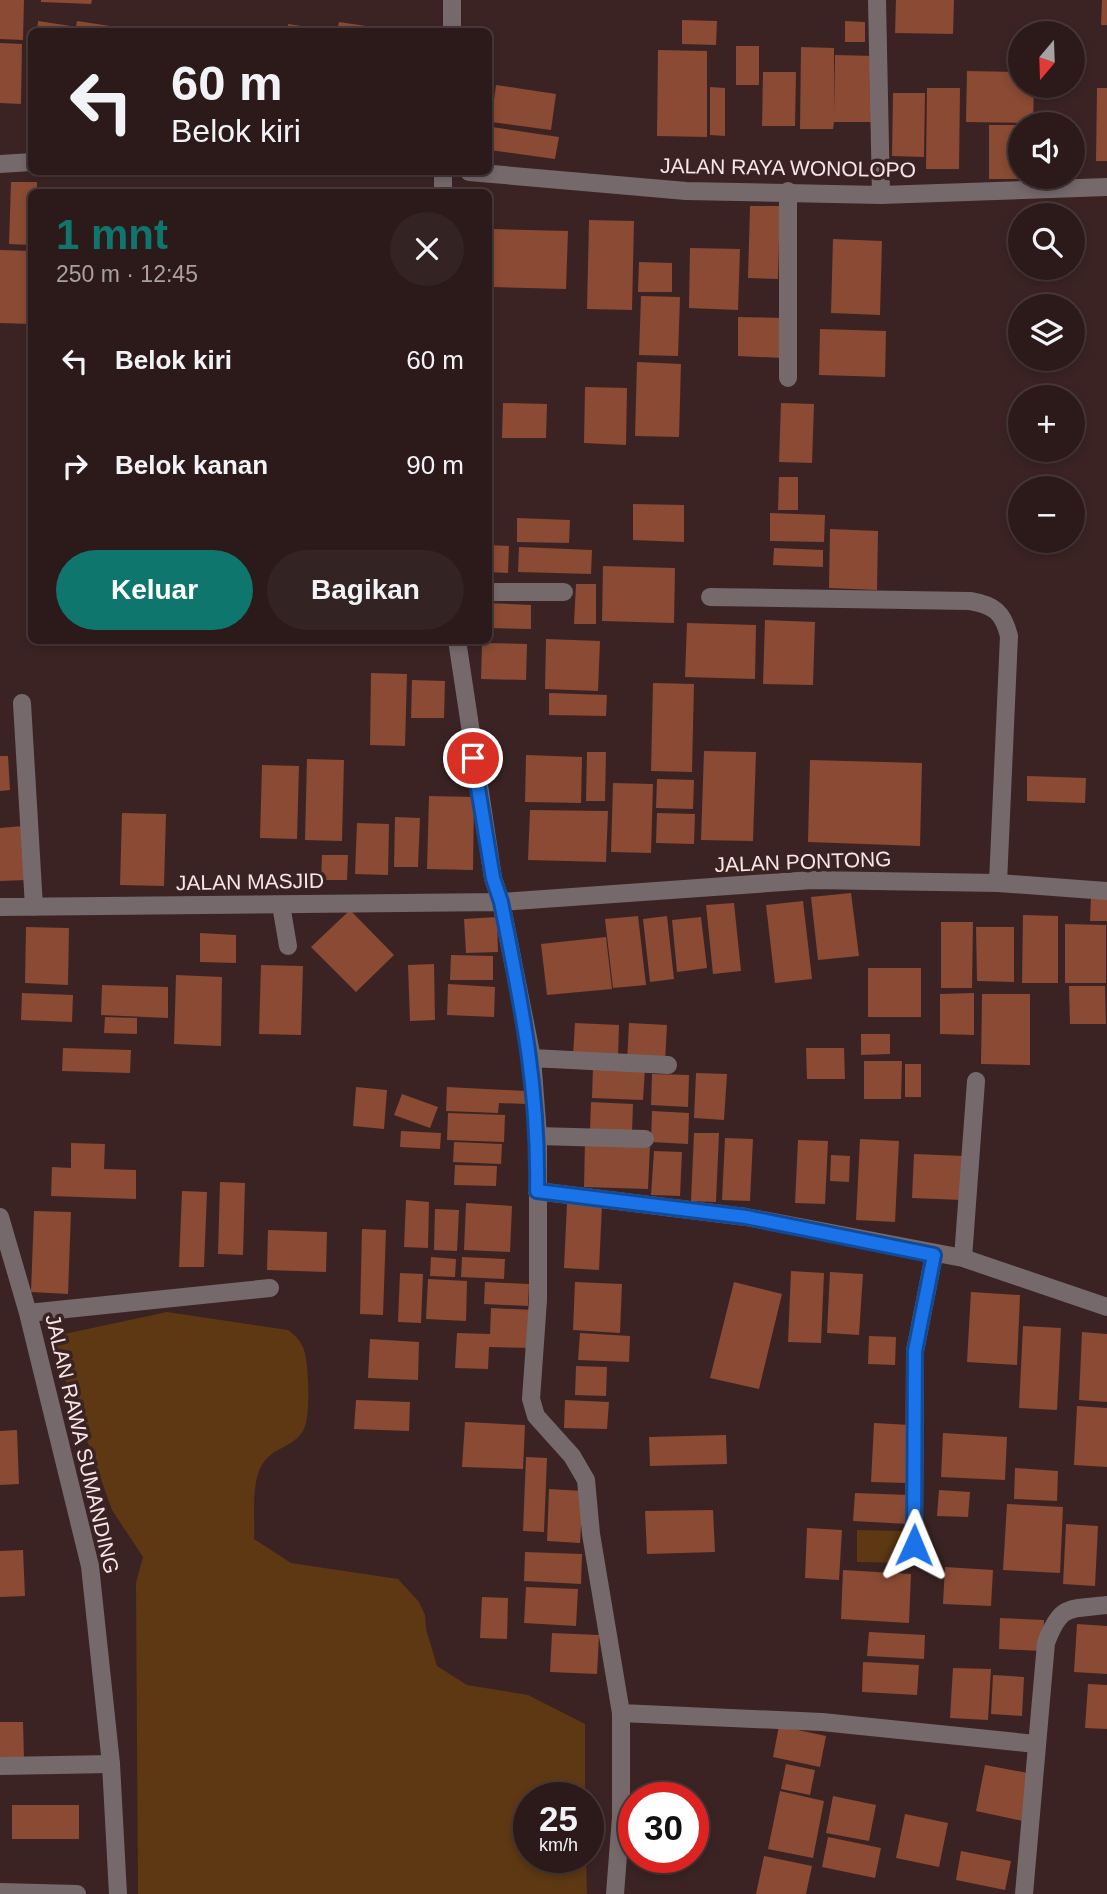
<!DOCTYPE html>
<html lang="id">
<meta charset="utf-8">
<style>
body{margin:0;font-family:Helvetica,sans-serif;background:#342323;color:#f1f3f6;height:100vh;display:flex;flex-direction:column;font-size:26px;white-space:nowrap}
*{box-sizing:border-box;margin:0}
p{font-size:23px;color:#a6a1a2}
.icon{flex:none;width:38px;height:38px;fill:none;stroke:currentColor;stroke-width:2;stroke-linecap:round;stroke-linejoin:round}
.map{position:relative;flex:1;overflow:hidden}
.sheet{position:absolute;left:28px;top:189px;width:464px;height:455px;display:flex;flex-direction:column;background:#2c1a1a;border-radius:10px;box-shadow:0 4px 10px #0003,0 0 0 2px #483839}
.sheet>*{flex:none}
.guide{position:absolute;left:28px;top:28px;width:464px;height:147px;border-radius:10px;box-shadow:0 4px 10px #0003,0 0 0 2px #483839;background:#2c1a1a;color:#f1f3f6;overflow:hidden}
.needle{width:46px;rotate:199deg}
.tools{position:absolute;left:1008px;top:21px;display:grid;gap:14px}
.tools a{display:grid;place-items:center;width:77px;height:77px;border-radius:50%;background:#2c1a1a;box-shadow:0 4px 10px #0003,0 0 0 2px #483839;font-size:35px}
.speed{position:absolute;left:513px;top:1782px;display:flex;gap:14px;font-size:35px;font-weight:700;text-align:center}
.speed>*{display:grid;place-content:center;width:91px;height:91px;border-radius:50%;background:#2c1a1a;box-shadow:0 4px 10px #0003,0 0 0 2px #483839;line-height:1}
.speed small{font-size:18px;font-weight:400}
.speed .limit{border:10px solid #d22;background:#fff;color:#111}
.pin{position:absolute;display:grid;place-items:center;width:60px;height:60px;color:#fff;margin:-30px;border:4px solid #fff;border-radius:50%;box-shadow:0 2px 7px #0007}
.me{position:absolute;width:77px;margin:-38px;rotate:1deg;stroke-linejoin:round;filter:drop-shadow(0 0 5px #0008)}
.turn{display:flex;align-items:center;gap:24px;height:147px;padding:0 28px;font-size:32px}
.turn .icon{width:91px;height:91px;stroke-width:2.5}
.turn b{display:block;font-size:49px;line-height:60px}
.round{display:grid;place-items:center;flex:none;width:74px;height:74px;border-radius:37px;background:#342323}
.summary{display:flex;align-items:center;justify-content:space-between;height:119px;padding:0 28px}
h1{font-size:42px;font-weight:600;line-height:52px;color:#0f766e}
.primary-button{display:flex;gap:14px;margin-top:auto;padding:14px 28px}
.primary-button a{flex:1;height:80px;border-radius:42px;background:#0f766e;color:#fff;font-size:28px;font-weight:600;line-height:80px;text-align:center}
.primary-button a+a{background:#342323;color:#f1f3f6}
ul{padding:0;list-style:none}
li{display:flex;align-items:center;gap:21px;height:105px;padding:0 28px}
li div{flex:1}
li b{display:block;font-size:26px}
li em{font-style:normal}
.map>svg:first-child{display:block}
.green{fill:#5d3813}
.building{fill:#8a4a33}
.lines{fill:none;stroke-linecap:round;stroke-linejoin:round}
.service{stroke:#75696c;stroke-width:18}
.minor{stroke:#75696c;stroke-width:18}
.route-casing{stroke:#114b97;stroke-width:18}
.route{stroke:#1a73e8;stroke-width:12}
.labels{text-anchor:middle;stroke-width:7;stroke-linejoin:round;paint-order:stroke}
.street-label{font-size:21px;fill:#f6e6e5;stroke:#3b2323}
</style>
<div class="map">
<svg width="1107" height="1894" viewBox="0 0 1107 1894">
<rect width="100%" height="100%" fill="#3b2323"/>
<path class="green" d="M167 1312 288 1330C296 1336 301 1341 304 1350 309 1365 311 1419 303 1431 290 1451 267 1446 258 1474 252 1492 255 1520 254 1539L291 1563 398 1579 419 1602 425 1615 426 1629 437 1666 467 1685 528 1695 585 1724V1797H528V1857H586L587 1894H138L136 1583 143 1557 112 1510 50 1337Z
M857 1530 907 1531V1563L857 1562Z"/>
<path class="building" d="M0 0H24L23 40 0 39Z
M41 0H92L91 4 41 2Z
M896 0H954L953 34 895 33Z
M1102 0H1107V25H1101Z
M682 20 717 21 716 45 682 44Z
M38 21 71 26V32H37Z
M77 21 130 29V32H75Z
M845 21 865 22V42H845Z
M339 22 366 26 365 32H337Z
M288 24 328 30V32H287Z
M0 43 22 44 21 104 0 103Z
M736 46H759V85H736Z
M801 47 834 48V112L835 55 876 56V122H834L833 129H800Z
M658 50 707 51V137L657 136Z
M967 71 1020 72V86H1034L1033 123 966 122Z
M763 72H796L795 126H762Z
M496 85 556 94 551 130 491 122Z
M710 87 725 88V136L710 135Z
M927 88H960L959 169H926Z
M1097 88H1107V161H1096Z
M893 93H925L924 157 892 156Z
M989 125H1020V179H989Z
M492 127 559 137 555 159 489 150Z
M11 182H37V192H32V245L9 244Z
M750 206H780L778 279 748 278Z
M589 220 634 221 632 310 587 309Z
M493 229 568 231 566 289 492 287Z
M833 239 882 241 880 315 831 313Z
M690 248 740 249 738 310 689 308Z
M0 250 32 251V324L0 323Z
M639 262 672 263V292H638Z
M641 296 680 297 678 356 639 355Z
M738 317 784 318 783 358 738 356Z
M820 329 886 331 885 377 819 375Z
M637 362 681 364 679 437 635 436Z
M585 387 627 388 626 445 584 443Z
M503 403 547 404 546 438H502Z
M781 403 814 404 812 463 779 462Z
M779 477H798V510H778Z
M633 504 684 505V542L633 540Z
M770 513 825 515 824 542 770 541Z
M517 518 570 520 569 543 517 542Z
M830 529 878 531 877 590 829 588Z
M488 545 509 546 508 573 488 572Z
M519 547 592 550 591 574 518 572Z
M774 548 823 550V567L773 565Z
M603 566 675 568 674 623 602 621Z
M576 584H596V624H574Z
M488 603 531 605V629L488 628Z
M765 620 815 622 813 685 763 684Z
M687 623 756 625 755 679 685 677Z
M546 639 600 641 598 691 545 689Z
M482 643 527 644 526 680 481 679Z
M371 673 407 674 405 746 370 745Z
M412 680 445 681 444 718H411Z
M653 683 694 684 692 772 651 771Z
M549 693 607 695 606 716 549 715Z
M704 751 756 752 753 841 701 840Z
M587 752H606L605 801H586Z
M526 755 582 757 581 803 525 802Z
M0 756H8L10 790 0 791Z
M307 759 344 760 342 841 305 840Z
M810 760 922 763 920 846 808 842Z
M262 765 299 766 297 839 260 838Z
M1027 776 1086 778 1085 803 1027 801Z
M657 779 694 780 693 809 656 808Z
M613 783 653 784 651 853 611 852Z
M429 796 474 797 473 870 427 869Z
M530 810 608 811 606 862 528 860Z
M122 813 166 814 164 886 120 885Z
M657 813 695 814 694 844 656 843Z
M395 817 420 818 418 867H394Z
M357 823 389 824 388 875 355 874Z
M23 826 27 880 0 881V828Z
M322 855H348L347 880H321Z
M851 893 859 956 818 960 811 897Z
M1091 897H1107V921H1090Z
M803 901 812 979 775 983 766 905Z
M734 903 741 971 713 974 706 905Z
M350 910 394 955 356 992 311 947Z
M1023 915 1058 916V983H1022Z
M638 916 646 985 613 988 605 919Z
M667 916 674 979 650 982 643 919Z
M497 917 498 952 466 953 464 919Z
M701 917 707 968 677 972 672 920Z
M941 922H973L972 988H941Z
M1065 924 1106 925V983H1065Z
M26 927 69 928 68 985 25 983Z
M976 927H1014V982L977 981Z
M200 933 236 935V963L200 962Z
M606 937 612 989 547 995 541 944Z
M451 955 493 956V980H450Z
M434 964 435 1020 410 1021 408 965Z
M261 965 303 966 301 1035 259 1034Z
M868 968H921V1017H868Z
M176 975 222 977 221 1046 174 1044Z
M448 984 495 987 494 1017 447 1015Z
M102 985 168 987V1018L101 1015Z
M1069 986H1105L1106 1024H1070Z
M22 993 73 995 72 1022 21 1020Z
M974 993V1035L940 1034V994Z
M982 994H1030V1065L981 1064Z
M105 1017 137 1018V1034L104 1033Z
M575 1023 619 1025 618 1058 573 1056Z
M629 1023 667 1025 665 1062 627 1061Z
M861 1034H890V1054L861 1055Z
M63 1048 131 1050 130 1073 62 1071Z
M806 1048H844L845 1079H807Z
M864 1061H902L901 1099H864Z
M905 1064H921V1097H905Z
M593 1066 645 1068 643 1100 592 1098Z
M696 1073 727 1074 724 1120 694 1118Z
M652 1074 689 1075 688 1107 651 1105Z
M356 1087 387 1090 384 1129 353 1126Z
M447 1087 526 1091V1104L499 1103 498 1113 446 1111Z
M402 1094 438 1107 430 1128 394 1115Z
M591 1102 633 1104 632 1133 590 1131Z
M652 1111 689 1113 688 1144 651 1142Z
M448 1113 505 1115 504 1142 447 1140Z
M401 1131 441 1133 440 1149 400 1147Z
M694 1133H719L716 1202 691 1201Z
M725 1138 753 1139 750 1201 722 1200Z
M860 1139 899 1141 895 1222 856 1220Z
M798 1140 828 1141 825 1204 795 1203Z
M585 1141 650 1145 648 1189 584 1187Z
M454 1142 502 1144 501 1164 453 1162Z
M71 1143 105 1144 104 1169 136 1170V1199L51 1196 52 1167 71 1168Z
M654 1151 682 1152 680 1196 651 1195Z
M914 1154 964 1156 962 1200 912 1198Z
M831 1155 850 1156 849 1182 830 1181Z
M455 1165 497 1166 496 1186 454 1185Z
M220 1182 245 1183 243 1255 218 1254Z
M182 1191 207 1192 204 1267H179Z
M406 1200 429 1202 428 1248 404 1247Z
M466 1203 512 1206 510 1252 464 1250Z
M567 1203 602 1205 599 1270 564 1268Z
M435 1209 459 1210 457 1251 434 1250Z
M34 1211 71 1212 68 1294 31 1292Z
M362 1229 386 1230 383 1315 360 1314Z
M268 1230 327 1232 326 1272 267 1270Z
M431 1257 456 1259 455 1277 430 1276Z
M462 1257 505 1259 504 1279 461 1277Z
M791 1271 824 1273 821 1343 788 1342Z
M830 1272 863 1274 859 1335 827 1333Z
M400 1273 423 1274 421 1323 398 1322Z
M428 1279 467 1281 466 1321 426 1319Z
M485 1282 529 1284 528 1306 484 1304Z
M575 1282 622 1284 620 1333 573 1330Z
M734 1282 782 1294 759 1389 710 1378Z
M971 1292 1020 1295 1017 1365 967 1362Z
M491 1308 534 1310 532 1348 489 1347 488 1369 455 1368 457 1333 490 1334Z
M1023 1326 1061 1328 1057 1410 1019 1408Z
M1082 1332 1107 1334V1402L1079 1400Z
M580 1333 630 1336 629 1362 578 1360Z
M869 1336 896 1337 895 1365 868 1364Z
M370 1339 419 1342 418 1380 368 1378Z
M576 1366 607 1367 606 1396 575 1395Z
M356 1400 410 1402 409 1431 354 1429Z
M565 1400 609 1402 607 1429 564 1428Z
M1077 1406 1107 1408V1467L1074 1465Z
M465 1422 525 1425 523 1469 462 1467Z
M874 1423 910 1425 907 1483 871 1482Z
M17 1430 19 1484 0 1485V1431Z
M943 1433 1007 1437 1005 1480 941 1477Z
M726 1435 727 1464 650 1466 649 1437Z
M526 1457 547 1458 544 1532 523 1531Z
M1015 1468 1058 1471 1057 1501 1014 1499Z
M549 1489 583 1491 580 1543 547 1541Z
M939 1490 970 1492 968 1517 937 1516Z
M855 1493 909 1495 908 1524 853 1521Z
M1007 1504 1063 1507 1060 1573 1003 1570Z
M713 1510 715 1552 647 1554 645 1511Z
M1066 1524 1098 1526 1095 1586 1063 1584Z
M807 1528 842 1530 839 1580 805 1578Z
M23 1550 25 1596 0 1597V1551Z
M525 1552 582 1554 581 1584 524 1581Z
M945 1567 993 1570 991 1606 943 1604Z
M843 1570 911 1574 909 1623 841 1619Z
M526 1587 578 1589 576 1626 524 1623Z
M482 1597 508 1598 507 1639 480 1638Z
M1000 1618 1044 1620 1042 1651 999 1649Z
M1077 1624 1107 1626V1674L1074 1672Z
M869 1632 925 1635 924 1659 867 1656Z
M552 1633 599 1635 597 1674 550 1672Z
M863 1662 919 1665 917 1695 862 1692Z
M953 1668 991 1669 988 1720 950 1718Z
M993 1675 1024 1677 1022 1716 991 1714Z
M1088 1684 1107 1685V1729L1085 1728Z
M0 1722H23L24 1759 0 1760Z
M779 1726 826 1736 820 1767 773 1757Z
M786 1764 815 1770 810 1795 781 1789Z
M985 1765 1033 1774 1023 1821 976 1811Z
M780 1791 824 1801 813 1858 768 1849Z
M833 1796 876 1805 869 1841 826 1833Z
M12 1805H79V1839H12Z
M905 1814 948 1823 939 1867 896 1858Z
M828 1837 881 1848 875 1878 822 1867Z
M961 1851 1011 1861 1005 1890 956 1880Z
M764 1856 812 1866 806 1894H756Z"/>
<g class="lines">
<path class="service" d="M788 191V378
M281 905 288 946
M538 1136 645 1139
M0 1766 111 1764"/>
<path class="minor" d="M452 0V32
M877 0 881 195
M0 164 32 162
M443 172V192
M469 172 686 191 881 195 1107 187
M488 592H564
M710 597 970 601C994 605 1003 612 1009 636L998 883
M457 640 493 878 501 902 532 1058 538 1136V1300L531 1399 536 1416 572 1456 586 1480 591 1534 621 1713V1817L615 1894
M22 703 34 907
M0 907 501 902 812 880 998 883 1107 891
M532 1058 668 1065
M537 1191 746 1217 963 1258 1107 1307
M0 1217 28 1313 90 1566 111 1764 118 1894
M963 1258 976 1081
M28 1313 270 1288
M914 1545 915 1351 934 1255
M621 1713 822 1722 1036 1744
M0 1892 77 1894
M1024 1894 1046 1643C1061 1603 1069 1610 1107 1605"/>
</g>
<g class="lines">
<defs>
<path id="route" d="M473 758 493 878 501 902C521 1003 539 1087 537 1191L746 1217 934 1255 915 1351 914 1545"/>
</defs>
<use href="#route" class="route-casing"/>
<use href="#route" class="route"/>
</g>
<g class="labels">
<g class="street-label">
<text transform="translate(788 168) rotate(1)" y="7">JALAN RAYA WONOLOPO</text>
<text transform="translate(803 862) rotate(-2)" y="7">JALAN PONTONG</text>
<text transform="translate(250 882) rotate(-1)" y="7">JALAN MASJID</text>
<text transform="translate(82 1444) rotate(77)" y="7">JALAN RAWA SUMANDING</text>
</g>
</g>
</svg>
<div class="tools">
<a><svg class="needle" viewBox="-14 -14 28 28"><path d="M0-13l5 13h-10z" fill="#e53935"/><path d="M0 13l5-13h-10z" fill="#a6a1a2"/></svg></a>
<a><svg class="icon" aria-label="sound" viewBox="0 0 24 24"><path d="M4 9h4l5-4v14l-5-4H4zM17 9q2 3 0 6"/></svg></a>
<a><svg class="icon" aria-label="search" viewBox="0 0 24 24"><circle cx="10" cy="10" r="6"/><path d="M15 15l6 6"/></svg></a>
<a><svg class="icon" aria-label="layers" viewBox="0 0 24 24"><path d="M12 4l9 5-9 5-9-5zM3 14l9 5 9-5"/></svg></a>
<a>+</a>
<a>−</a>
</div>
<div class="speed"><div>25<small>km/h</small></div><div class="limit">30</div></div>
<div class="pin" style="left:473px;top:758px;background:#d93025"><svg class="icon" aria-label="arrive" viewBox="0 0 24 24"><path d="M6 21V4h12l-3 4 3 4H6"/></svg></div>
<svg class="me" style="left:914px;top:1545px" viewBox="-20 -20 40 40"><path d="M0-17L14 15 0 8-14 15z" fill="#1a73e8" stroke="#fff" stroke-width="4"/></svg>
<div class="guide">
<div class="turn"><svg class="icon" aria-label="left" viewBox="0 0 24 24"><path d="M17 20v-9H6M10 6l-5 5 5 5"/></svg><div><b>60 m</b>Belok kiri</div></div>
</div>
<section class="sheet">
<div class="summary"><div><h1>1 mnt</h1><p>250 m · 12:45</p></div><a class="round"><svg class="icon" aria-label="close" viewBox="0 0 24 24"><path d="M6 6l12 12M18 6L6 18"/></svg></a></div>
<ul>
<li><svg class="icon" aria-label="left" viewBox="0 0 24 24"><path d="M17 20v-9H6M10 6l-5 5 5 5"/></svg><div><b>Belok kiri</b></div><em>60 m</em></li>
<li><svg class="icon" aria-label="right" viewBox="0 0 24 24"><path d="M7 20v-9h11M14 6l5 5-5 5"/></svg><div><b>Belok kanan</b></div><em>90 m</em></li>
</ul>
<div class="primary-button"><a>Keluar</a><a>Bagikan</a></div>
</section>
</div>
